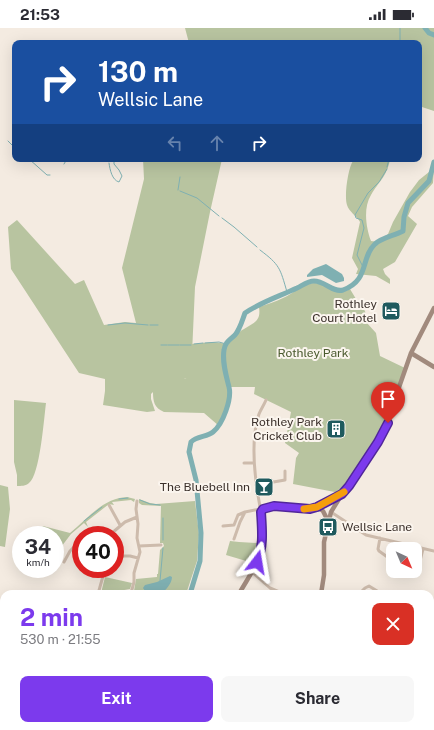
<!DOCTYPE html>
<meta charset="utf-8">
<style>
body{margin:0;font-family:"Public Sans",sans-serif;background:#f7f7f7;color:#2b2b33;height:100vh;display:flex;flex-direction:column;font-size:15px;white-space:nowrap}
*{box-sizing:border-box;margin:0}
p{font-size:13px;color:#7c7c81}
.icon{flex:none;width:22px;height:22px;fill:none;stroke:currentColor;stroke-width:2;stroke-linecap:round;stroke-linejoin:round}
.map{position:relative;flex:1;overflow:hidden}
.drawer{position:absolute;left:0px;top:562px;width:434px;height:140px;display:flex;flex-direction:column;background:#fff;border-radius:12px 12px 0 0;box-shadow:0 4px 16px #0002}
.drawer>*{flex:none}
.guide{position:absolute;left:12px;top:12px;width:410px;height:122px;border-radius:8px;box-shadow:0 4px 16px #0002;background:#1a4fa0;color:#fff;overflow:hidden}
.needle{width:26px;rotate:136deg}
.buttons{position:absolute;left:386px;top:514px;display:grid;gap:8px}
.buttons a{display:grid;place-items:center;width:36px;height:36px;border-radius:8px;background:#fff;box-shadow:0 4px 16px #0002;font-size:20px}
.speed{position:absolute;left:12px;top:498px;display:flex;gap:8px;font-size:20px;font-weight:700;text-align:center}
.speed>*{display:grid;place-content:center;width:52px;height:52px;border-radius:50%;background:#fff;box-shadow:0 4px 16px #0002;line-height:1}
.speed small{font-size:10px;font-weight:400}
.speed .limit{border:6px solid #d22;background:#fff;color:#111}
.pin{position:absolute;display:grid;place-items:center;width:34px;height:34px;color:#fff;margin:-41px -17px;border-radius:50% 50% 50% 0;rotate:-45deg;box-shadow:0 0 4px #0007}
.pin .icon{rotate:45deg}
.me{position:absolute;width:44px;margin:-22px;rotate:14deg;stroke-linejoin:round;filter:drop-shadow(0 0 3px #0008)}
.turn{display:flex;align-items:center;gap:14px;height:84px;padding:0 20px;font-size:18px}
.turn .icon{width:52px;height:52px;stroke-width:2.5}
.turn b{display:block;font-size:28px;line-height:34px}
.lanes{display:flex;align-items:center;height:38px;padding:0 20px;background:#0003;justify-content:center;gap:20px;direction:ltr}
.lanes .off{opacity:.35}
.round{display:grid;place-items:center;flex:none;width:42px;height:42px;border-radius:8px;background:#f7f7f7}
.overview{display:flex;align-items:center;justify-content:space-between;height:68px;padding:0 20px}
h1{font-size:24px;font-weight:700;line-height:30px;color:#7c3aed}
.button{display:flex;gap:8px;margin-top:auto;padding:8px 20px}
.button a{flex:1;height:46px;border-radius:8px;background:#7c3aed;color:#fff;font-size:16px;font-weight:700;line-height:46px;text-align:center}
.button a+a{background:#f7f7f7;color:#2b2b33}
.status{display:flex;justify-content:space-between;align-items:center;height:28px;padding:0 20px;background:#fff;direction:ltr}
.status svg{height:11px;fill:currentColor}
.map>svg:first-child{display:block}
.green{fill:#b8c4a0}
.water{fill:#7fb0b2}
.lines{fill:none;stroke-linecap:round;stroke-linejoin:round}
.stream{stroke:#7fb0b2;stroke-width:1}
.river{stroke:#7fb0b2;stroke-width:5}
.street{stroke:#cdbbac;stroke-width:3}
.secondary{stroke:#a18a7d;stroke-width:4.5}
.route-casing{stroke:#51269a;stroke-width:10}
.route{stroke:#7c3aed;stroke-width:7}
.slow{stroke:#f59e0b;stroke-width:7}
.labels{text-anchor:middle;stroke-width:4;stroke-linejoin:round;paint-order:stroke}
.poi-label{font-size:12px;fill:#3b302b;stroke:#fbf5ee;text-anchor:end}
.park-label{font-size:12px;fill:#4a5a2e;stroke:#fbf5ee}
</style>
<div class="status"><b>21:53</b><svg viewBox="0 0 49 12"><path d="M0 12V9h3v3zM5 12V6h3v6zM10 12V3h3v9zM15 12V0h3v12zM26 1h20v11H26zM47 4h2v5h-2z"/></svg></div>
<div class="map">
<svg width="434" height="702" viewBox="0 0 434 702">
<rect width="100%" height="100%" fill="#f4ebe1"/>
<path class="green" d="M185 0H434V83L419 78V15H189Z
M143 131H222L210 184 195 259 191 348 184 351 191 348 192 316 213 314 228 316C232 311 238 304 244 301 255 294 261 293 259 279 267 276 275 274 283 270 293 266 303 255 314 255 329 255 333 269 350 261L359 276 365 283 367 295 376 305 380 328 405 340 383 402 364 434 340 465 293 456 296 430 299 425 285 415 291 384 254 366 255 359H229C228 373 227 387 219 398L204 385 164 384C154 380 153 373 153 364L151 366V371L155 383 147 384 103 377 105 363V351L79 345 11 241 8 199 17 192 75 256 84 252 104 297 125 294 136 295 122 240 144 151Z
M390 132C386 150 379 153 371 167 363 180 366 200 371 213L378 214 388 206 393 194 410 164 419 152 434 140 433 155 412 179 408 188 417 196 395 234 383 241 385 246 390 251V256L376 248 356 246 358 241 352 230 360 194C357 188 349 184 347 177 344 168 348 140 353 133Z
M14 372 46 375C44 390 40 447 29 455 26 458 21 458 17 458V447L14 434Z
M0 457 8 459 10 481 5 519 0 518Z
M127 469 135 471 134 474 131 472 112 474 114 477 109 476 86 494 88 499 84 495 71 506 55 527V507H36L43 498 70 505C87 491 103 470 127 469Z
M139 471 150 475 156 476 195 473 199 506 197 533 186 566H178L177 564 173 566H139L134 563 136 551 157 549V546H158L160 522 164 518 163 515H160L161 478 142 477 139 475Z
M230 513 239 514 257 515 253 535 226 527Z
M105 549 132 555 130 561 113 564 102 562V561Z
M110 698H192L193 702H110Z"/>
<path class="water" d="M326 236 342 246 344 250V253L336 255 322 247 307 249V247L313 241Z
M170 548 172 549C172 555 166 562 161 566H147L143 560 145 557 157 554Z"/>
<g class="lines">
<path class="stream" d="M400 15V0
M8 113 15 120
M29 131 47 147H50
M109 135C110 142 112 152 119 154L122 148 119 142 114 136V132
M64 136 67 131
M387 139 389 131
M178 162 180 149
M180 163 197 170 219 188
M222 190 234 199 257 219
M260 222C280 237 280 240 287 264
M364 241 357 227 364 200 362 192 356 190 355 187 368 165 379 154 387 141
M108 297 125 295 148 297
M150 297H158
M205 315 219 314 226 316
M194 316 203 315
M161 317H167
M168 317H179
M180 317H191
M119 471 128 470
M140 472 150 476 160 477
M84 493 102 479
M163 512V490
M160 553 163 520
M1 651 4 652"/>
<path class="river" d="M425 0 429 5 434 7
M190 566 200 533 201 505 196 452 189 424 191 414C197 408 207 409 213 404 223 396 232 371 229 359 226 347 222 334 224 322 225 314 230 312 235 307 240 301 242 293 245 285 261 274 280 268 297 260 303 257 308 253 314 253 325 253 333 265 343 262 370 252 360 230 375 216 383 209 394 208 403 203L404 189 408 175 429 153 434 134
M163 698 167 702"/>
<path class="street" d="M244 435H254
M256 457 285 452V443
M109 477 120 497
M262 482 260 479C255 452 250 412 259 386 261 381 264 377 266 372
M331 484 366 507 434 523
M223 498 234 497 238 487 245 484
M89 501 91 507
M107 507 112 505 125 494 137 489
M380 510 378 521 379 523 393 533
M234 511 240 494 245 484 260 481
M139 518 161 517
M115 528H130L138 530
M64 534 70 523 81 512
M415 541 419 537 423 521
M252 544 270 560 284 566
M99 563 108 566
M131 565 134 554V545L140 524 137 510 138 496 136 481 137 473
M98 566 105 541
M116 566 126 564 134 566
M359 566 365 560 369 558 382 566
M0 583 4 584
M430 588 434 583
M0 626 4 628
M0 648 4 641
M38 698 40 702
M233 698 235 702
M430 698 434 693
M72 702 76 701
M339 702 341 698
M365 702 369 698
M425 702 430 698"/>
<path class="secondary" d="M411 325 434 339
M317 479 323 483 328 493
M239 566C246 553 256 540 260 526 263 513 262 498 261 484L263 481C277 474 294 483 309 481 320 480 331 472 341 467
M321 566 324 547V514L331 484 342 466 359 443 383 405 411 325 434 280
M0 669 4 673
M21 698 23 702
M108 698 109 702
M374 698 378 702"/>
</g>
<g class="lines">
<defs>
<path id="route" d="M257 534C264 519 262 501 261 484L263 481 274 478 310 481 317 479 342 466 349 458 378 414 388 395"/>
</defs>
<use href="#route" class="route-casing"/>
<use href="#route" class="route"/>
<path class="slow" d="M304 481 317 479 344 464"/>
</g>
<defs>
<symbol id="hotel-square" viewBox="-11 -11 22 22"><rect x="-9" y="-9" width="18" height="18" rx="4" fill="#1f5a5e" stroke="#fbf5ee"/><path d="M-6-4.5h1.5V1H6V5H4.5V3h-9V5H-6ZM-4 0a1.8 1.8 0 1 1 3.6 0ZM.5 0V-2.5h3Q6-2.5 6 0Z" fill="#fff"/></symbol>
<symbol id="building-square" viewBox="-11 -11 22 22"><rect x="-9" y="-9" width="18" height="18" rx="4" fill="#1f5a5e" stroke="#fbf5ee"/><path d="M-4-6H4V6H1V3H-1V6H-4ZM-2.5-4.3h1.7v1.8h-1.7ZM.8-4.3h1.7v1.8H.8ZM-2.5-1h1.7V.8h-1.7ZM.8-1h1.7V.8H.8Z" fill="#fff"/></symbol>
<symbol id="bar-square" viewBox="-11 -11 22 22"><rect x="-9" y="-9" width="18" height="18" rx="4" fill="#1f5a5e" stroke="#fbf5ee"/><path d="M-6-5H6L.8 .8V4.5H3.5V6h-7V4.5H-.8V.8Z" fill="#fff"/></symbol>
<symbol id="bus-square" viewBox="-11 -11 22 22"><rect x="-9" y="-9" width="18" height="18" rx="4" fill="#1f5a5e" stroke="#fbf5ee"/><path d="M-5-6H5V4H4V6H2V4H-2V6H-4V4H-5ZM-3.5-4V0h7V-4ZM-3.5 1.2v1.5H-2V1.2ZM2 1.2v1.5H3.5V1.2Z" fill="#fff"/></symbol>
</defs>
<g fill-rule="evenodd">
<use href="#hotel-square" x="380" y="272" width="22" height="22"/>
<use href="#building-square" x="325" y="390" width="22" height="22"/>
<use href="#bar-square" x="253" y="448" width="22" height="22"/>
<use href="#bus-square" x="317" y="488" width="22" height="22"/>
</g>
<g class="labels">
<g class="poi-label">
<text x="377" y="280">Rothley<tspan x="377" dy="14">Court Hotel</tspan></text>
<text x="322" y="398">Rothley Park<tspan x="322" dy="14">Cricket Club</tspan></text>
<text x="250" y="463">The Bluebell Inn</text>
<text x="342" y="503" text-anchor="start">Wellsic Lane</text>
</g>
<g class="park-label">
<text x="313" y="329">Rothley Park</text>
</g>
</g>
</svg>
<div class="buttons">
<a><svg class="needle" viewBox="-14 -14 28 28"><path d="M0-13l5 13h-10z" fill="#e53935"/><path d="M0 13l5-13h-10z" fill="#7c7c81"/></svg></a>
</div>
<div class="speed"><div>34<small>km/h</small></div><div class="limit">40</div></div>
<div class="pin" style="left:388px;top:395px;background:#d93025"><svg class="icon" aria-label="arrive" viewBox="0 0 24 24"><path d="M6 21V4h12l-3 4 3 4H6"/></svg></div>
<svg class="me" style="left:257px;top:534px" viewBox="-20 -20 40 40"><path d="M0-17L14 15 0 8-14 15z" fill="#7c3aed" stroke="#fff" stroke-width="4"/></svg>
<div class="guide">
<div class="turn"><svg class="icon" aria-label="right" viewBox="0 0 24 24"><path d="M7 20v-9h11M14 6l5 5-5 5"/></svg><div><b>130 m</b>Wellsic Lane</div></div>
<div class="lanes"><svg class="icon off" aria-label="left" viewBox="0 0 24 24"><path d="M17 20v-9H6M10 6l-5 5 5 5"/></svg><svg class="icon off" aria-label="ahead" viewBox="0 0 24 24"><path d="M12 20V5M6 11l6-6 6 6"/></svg><svg class="icon" aria-label="right" viewBox="0 0 24 24"><path d="M7 20v-9h11M14 6l5 5-5 5"/></svg></div>
</div>
<section class="drawer">
<div class="overview"><div><h1>2 min</h1><p>530 m · 21:55</p></div><a class="round" style="background:#d93025;color:#fff"><svg class="icon" aria-label="close" viewBox="0 0 24 24"><path d="M6 6l12 12M18 6L6 18"/></svg></a></div>
<div class="button"><a>Exit</a><a>Share</a></div>
</section>
</div>
